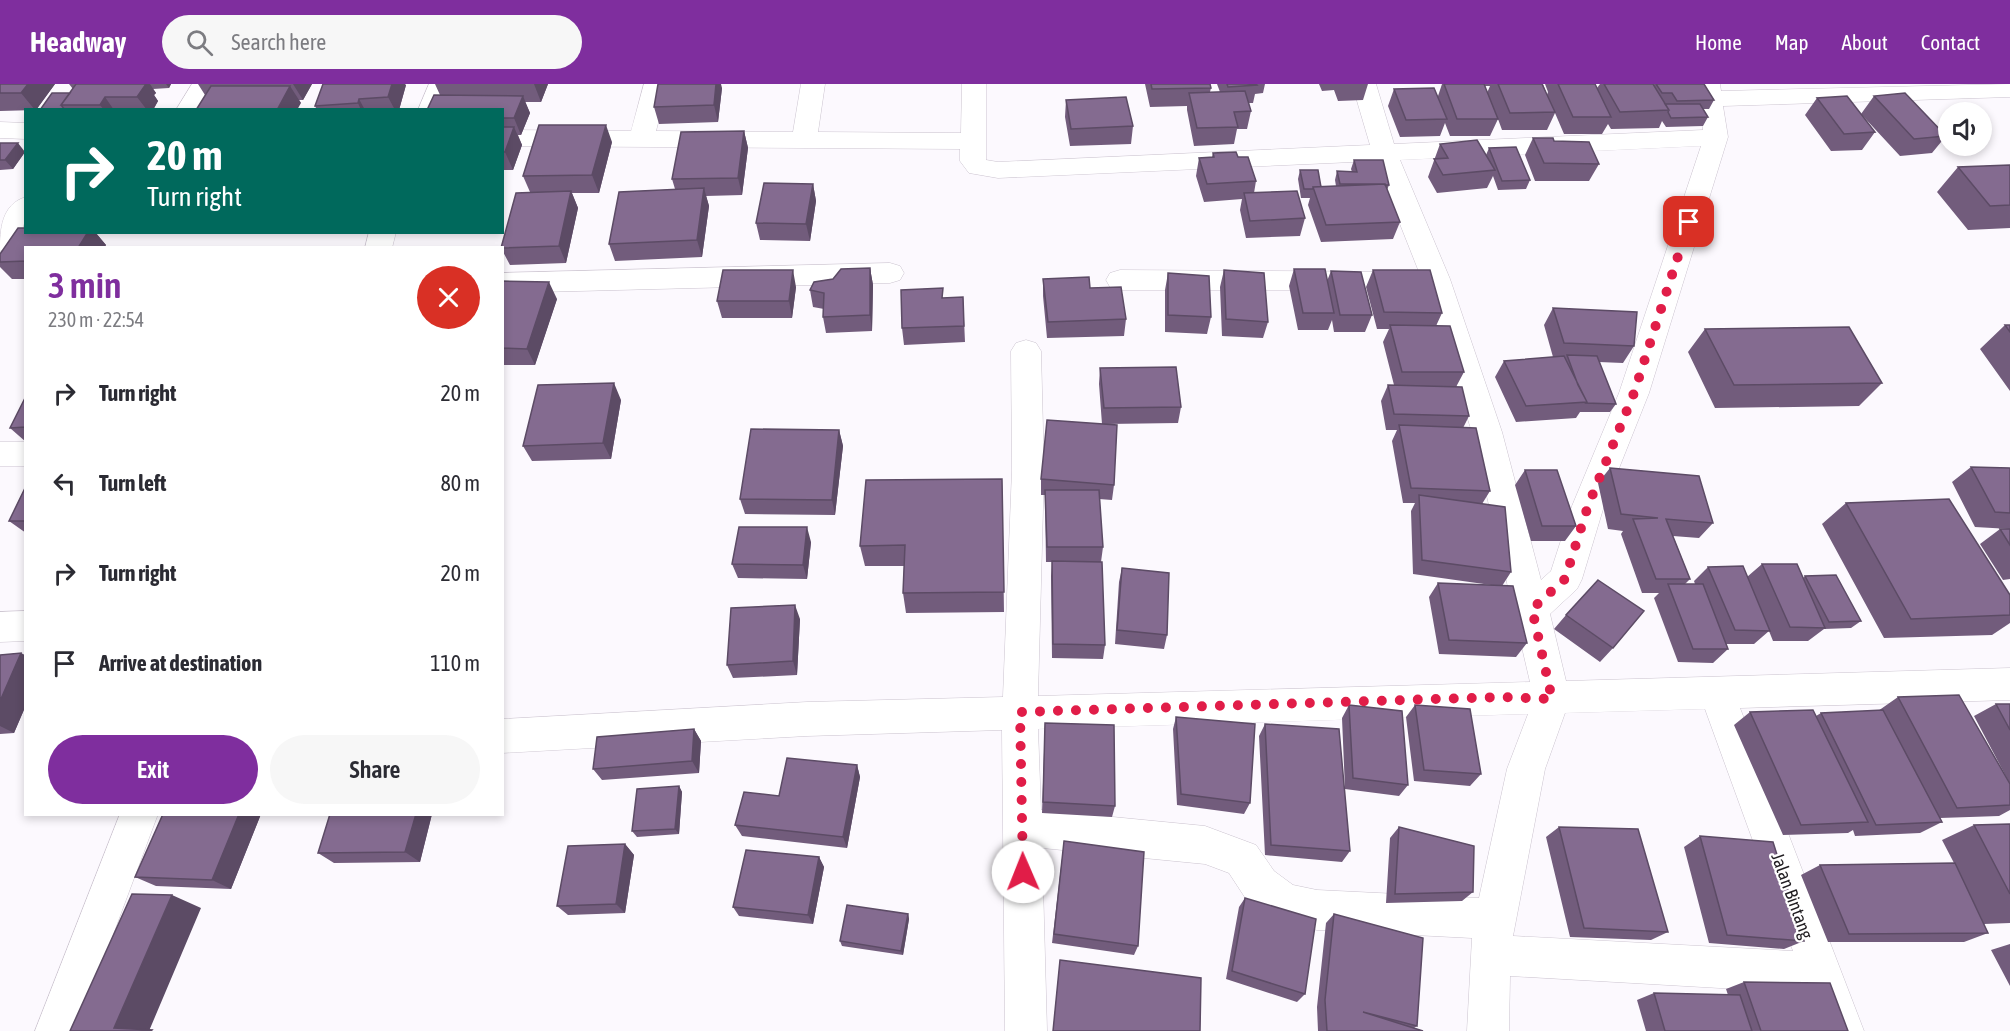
<!DOCTYPE html>
<meta charset="utf-8">
<style>
body{margin:0;font-family:"Asap Condensed",sans-serif;background:#f7f7f7;color:#2b2b33;height:100vh;display:flex;flex-direction:column;font-size:22px;white-space:nowrap}
*{box-sizing:border-box;margin:0}
p{font-size:20px;color:#7c7c81}
.icon{flex:none;width:33px;height:33px;fill:none;stroke:currentColor;stroke-width:2;stroke-linecap:round;stroke-linejoin:round}
.map{position:relative;flex:1;overflow:hidden}
.drawer{position:absolute;left:24px;top:162px;width:480px;height:570px;display:flex;flex-direction:column;background:#fff;border-radius:0px;box-shadow:0 3px 9px #0003}
.drawer>*{flex:none}
.top-card{position:absolute;left:24px;top:24px;width:480px;height:126px;border-radius:0px;box-shadow:0 3px 9px #0003;background:#00695c;color:#fff;overflow:hidden}
.controls{position:absolute;left:1938px;top:18px;display:grid;gap:12px}
.controls a{display:grid;place-items:center;width:54px;height:54px;border-radius:50%;background:#fff;box-shadow:0 3px 9px #0003;font-size:30px}
.pin{position:absolute;display:grid;place-items:center;width:51px;height:51px;color:#fff;margin:-26px;border-radius:12px;box-shadow:0 3px 9px #0006}
.me{position:absolute;width:66px;margin:-33px;rotate:359deg;stroke-linejoin:round;filter:drop-shadow(0 0 4px #0008)}
.turn{display:flex;align-items:center;gap:21px;height:126px;padding:0 24px;font-size:27px}
.turn .icon{width:78px;height:78px;stroke-width:2.5}
.turn b{display:block;font-size:42px;line-height:51px}
.round{display:grid;place-items:center;flex:none;width:63px;height:63px;border-radius:32px;background:#f7f7f7}
.overview{display:flex;align-items:center;justify-content:space-between;height:102px;padding:0 24px}
h1{font-size:36px;font-weight:600;line-height:45px;color:#7f2e9e}
.action{display:flex;gap:12px;margin-top:auto;padding:12px 24px}
.action a{flex:1;height:69px;border-radius:36px;background:#7f2e9e;color:#fff;font-size:24px;font-weight:600;line-height:69px;text-align:center}
.action a+a{background:#f7f7f7;color:#2b2b33}
ul{padding:0;list-style:none}
li{display:flex;align-items:center;gap:18px;height:90px;padding:0 24px}
li div{flex:1}
li b{display:block;font-size:22px}
li em{font-style:normal}
header{display:flex;align-items:center;gap:36px;box-sizing:border-box;height:84px;padding:0 30px;background:#7f2e9e;color:#fff}
header strong{font-size:28px}
nav{display:flex;gap:33px;margin-inline-start:auto;font-size:21px}
.search{width:420px;height:54px;background:#f7f7f7;display:flex;align-items:center;gap:15px;box-sizing:border-box;padding:0 21px;border-radius:33px;color:#7c7c81;font-size:22px}
.map>svg:first-child{display:block}
.lines{fill:none;stroke-linecap:round;stroke-linejoin:round}
.street-casing{stroke:#cbc3cf;stroke-width:1}
.street{fill:#fff;fill-rule:evenodd}
.wall{fill:#725c7c;fill-rule:evenodd}
.shaded-wall{fill:#5c4b65}
.building{fill:#846b90;stroke:#5c4b65;stroke-width:1.5}
.route{stroke:#e11d48;stroke-width:10;stroke-dasharray:0 18}
.labels{text-anchor:middle;stroke-width:4.5;stroke-linejoin:round;paint-order:stroke}
.street-label{font-size:18px;fill:#201d21;stroke:#fff}
</style>
<header>
<strong>Headway</strong>
<div class="search"><svg class="icon" aria-label="search" viewBox="0 0 24 24"><circle cx="10" cy="10" r="6"/><path d="M15 15l6 6"/></svg>Search here</div>
<nav><a>Home</a><a>Map</a><a>About</a><a>Contact</a></nav>
</header>
<div class="map">
<svg width="2010" height="947" viewBox="0 0 2010 947">
<rect width="100%" height="100%" fill="#fcf9fe"/>
<g class="lines">
<defs>
<path id="street" d="M192 0H216L200 26H176Z
M429 0H453L442 26H418Z
M644 0H668L656 47 793 48 801 0H825L818 48 961 49 962 0H986V76L998 78 1370 61 1352 0H1376L1394 60 1703 46 1696 0H1720L1721 7 2010 0V13L1723 22 1728 53 1649 309 1604 422 1582 495 1577 505 1550 530 1566 597 2010 584V616L1740 624 1864 947H1822L1808 909 1510 892 1509 947H1467L1472 854 1317 846 1284 839 1270 833 1246 815 1229 789 1205 780 1042 764 1047 947H1005L1002 646 807 652 502 669V635L807 618 1003 613 1012 386 1011 267 1016 259 1026 256 1036 259 1041 267 1044 386 1038 612 1530 598 1472 348 1424 201 1413 206H1120L1110 203 1106 196 1110 189 1120 186 1419 188 1375 77 998 94 969 89 960 77V65L502 62V46L631 47ZM1701 62 1619 309 1572 422 1551 487 1541 496 1502 348 1450 195 1400 76ZM1705 625 1793 867 1513 852 1545 685 1565 629ZM1528 630 1507 685 1479 814 1317 806 1293 801 1274 787 1256 761 1205 742 1041 726 1038 645Z
M0 38 26 39V55L0 54Z
M26 113C26 135 25 160 0 167 0 146 1 120 26 113Z
M369 148H396L392 164H365Z
M890 179 900 182 904 189 900 196 890 199 502 209V189Z
M0 358H26V382H0Z
M26 527V557L0 558V528Z
M120 730H158L77 947H35Z"/>
</defs>
<use href="#street" class="street-casing"/>
<use href="#street" class="street"/>
</g>
<path class="wall" d="M0 0H55L36 26 0 27Z
M69 0H171L169 4 153 5 156 9 154 11 158 17 153 26H40L70 9 73 5Z
M198 0H312L303 16H299L301 19 205 11Z
M435 0H548L541 18H525L530 29 521 51H518L522 61 513 86H502V26L440 11Z
M1145 0H1210L1211 4 1210 8H1220L1217 0H1265L1263 9 1255 10 1253 19H1248L1251 27 1247 45H1237L1234 60 1194 62 1187 26V22L1150 23Z
M1319 0H1368L1363 16 1338 17 1334 6 1322 7Z
M1442 0H1543L1547 11 1548 8 1545 0H1595L1597 4 1600 0H1704L1714 16 1709 25H1703L1708 33 1703 42 1666 43 1662 37 1659 44 1611 45 1608 40 1602 50H1564L1555 29 1547 46H1502L1498 35 1490 52H1450L1445 39 1440 52 1400 53 1388 22 1394 5 1438 12ZM1485 2H1490L1487 9Z
M406 1 399 26H317L315 22Z
M722 4 718 38 659 40 654 23Z
M1874 12 1946 52 1932 69 1900 72 1861 30Z
M1817 14 1875 48 1862 66 1831 67 1805 31Z
M1066 16 1133 42 1131 60 1070 62 1065 33Z
M744 47 748 64 742 111 706 112 709 122 702 173 615 177 609 160 675 105 672 95Z
M1533 54 1554 57 1599 80 1589 97H1535L1525 71Z
M612 58 599 109H572L578 124 566 179 510 181 502 166V164L530 108 523 92Z
M0 59 25 68 13 85 0 86Z
M1440 60 1486 71 1489 64 1530 96 1526 105 1498 106 1493 92 1487 104 1437 109 1428 93Z
M1213 69 1238 73 1256 97 1254 109 1305 134 1300 152 1246 154 1240 126 1242 115 1204 118 1196 92 1199 74 1212 73Z
M1354 76 1389 101 1387 106 1400 138 1393 155 1321 158 1308 121 1310 114H1301L1298 95 1300 86 1321 103 1336 102 1335 96 1337 87 1352 88 1351 85Z
M2010 81V144L1968 146 1937 108 1958 83Z
M813 100 816 117 810 157 760 156 756 139Z
M18 144H26V148H95L106 161 104 164H26V195H12L0 183V170Z
M870 184 873 201 872 247 826 249 823 233 824 225 813 223 810 206 833 195Z
M1294 185 1327 197 1331 187 1372 231 1365 248H1334L1332 236 1328 246H1298L1289 202Z
M1224 186 1268 238 1263 254 1222 252 1220 203Z
M1373 186 1442 229 1436 242 1464 288 1456 303 1469 332 1463 344 1490 407 1482 420 1511 488 1502 502 1527 559 1516 573 1439 570 1429 513 1438 499 1491 501 1413 490 1411 427 1415 419H1403L1392 357 1397 346H1386L1381 317 1388 301H1394L1383 258 1389 245H1377L1366 203Z
M1168 189 1211 233 1207 250 1165 248V206Z
M1043 195 1090 204 1126 235 1124 252 1047 254 1043 212Z
M502 197 557 215 535 281H502Z
M796 203 792 234H722L717 217Z
M963 213 965 258 904 261 902 244Z
M1553 224 1634 262 1623 279 1599 278 1616 320 1610 328H1580L1576 334 1516 338 1495 293 1504 277 1553 273 1544 241Z
M2005 241H2010V307L1980 265Z
M1705 245 1882 299 1859 322 1715 324 1688 268Z
M1100 284 1181 323 1178 339 1107 340 1114 401 1112 416 1099 415 1103 463 1101 478 1105 561 1103 575 1052 574 1051 492 1052 478H1046L1045 411H1041V395L1102 340 1099 300Z
M26 312V358L10 344Z
M621 316 611 375 532 377 523 362Z
M839 346 843 362 835 431 745 430 740 415Z
M1971 383 2010 384V445L1975 443 1952 398Z
M1610 384 1713 439 1699 454 1673 452 1690 495 1685 500H1695L1694 497 1708 483 1747 493 1762 480 1803 494 1805 492 1861 537 1851 544 1824 545 1808 557H1773L1769 547 1754 560H1726L1728 565 1713 579 1678 578 1654 514 1659 509H1642L1621 450 1623 447 1608 445 1598 399Z
M1525 386 1576 442 1565 457H1531L1515 401Z
M1002 395 1004 528 906 529 903 509 904 482H865L860 462Z
M26 402V449L9 437Z
M1846 419 2010 511V539L1992 551 1884 554 1822 440Z
M2000 445H2010V495L2003 496 1980 460Z
M811 458 807 495 738 494 732 480Z
M1122 484 1167 551 1164 565 1115 560 1119 498Z
M1566 531 1613 564 1600 578 1554 545Z
M800 535 797 591 733 594 727 581Z
M21 569 26 572V621L14 649 0 650V571Z
M1898 613 2010 700V726L1999 732 1940 734 1942 738 1920 749 1855 752 1853 746 1848 749 1783 751 1734 641 1750 628 1816 632 1821 629 1878 627Z
M1996 620H2010V700L1974 632Z
M1349 621 1408 701 1399 712 1345 705 1342 634Z
M1415 621 1481 690 1470 702 1414 697 1406 633Z
M1176 633 1250 719 1244 730 1177 721 1173 645Z
M1045 639 1115 722 1112 733 1042 729Z
M1265 640 1350 767 1342 778 1265 771 1259 652Z
M694 645 701 657 699 689 602 696 593 685Z
M857 681 860 693 847 764 742 752 735 741 779 712Z
M679 702 682 708 679 750 637 753 632 747Z
M163 730H261L231 805 156 802 135 793Z
M432 730 420 778 334 779 318 769Z
M2010 740V839L1984 840 1972 814 1988 849 1964 858H1828L1801 791 1820 781 1954 779 1942 756 1974 741Z
M1399 743 1473 808 1462 817 1386 819 1390 754Z
M1559 743 1668 848 1651 856 1570 853 1546 753Z
M1700 752 1804 857 1784 865 1709 859 1684 763Z
M1064 757 1138 862 1134 871 1052 859Z
M625 760 634 771 625 829 568 831 557 822Z
M819 773 824 783 813 840 739 832 733 823Z
M1245 814 1305 910 1297 918 1226 895 1239 823Z
M908 830 909 835 903 871 842 862 840 857Z
M1334 830 1417 942 1414 944 1423 947H1318L1317 923 1326 839Z
M2010 860V902L1991 866Z
M1060 876 1200 947H1053Z
M1744 898 1848 947H1646L1637 916 1654 909 1728 911 1726 905Z"/>
<path class="shaded-wall" d="M28 0H55L36 26H35L21 9Z
M137 0H150L156 9 154 11 158 17 153 26H147L137 13Z
M166 0H171L169 4Z
M293 0H312L303 16Z
M392 0H405L406 1 399 26H395L388 13Z
M534 0H548L541 18Z
M716 0H721L722 4 718 38 714 21Z
M290 2 301 19 297 26H277Z
M523 12 530 29 521 51 514 34Z
M105 13 114 26H104L100 21Z
M359 15 365 26H361L358 19Z
M606 41 612 58 599 109 592 91Z
M514 43 522 61 513 86 505 68Z
M744 47 748 64 742 111 738 94Z
M18 59 25 68 13 85 5 76Z
M813 100 816 117 810 157 806 140Z
M704 104 709 122 702 173 697 156Z
M571 107 578 124 566 179 559 162Z
M88 148H95L106 161 104 164H78Z
M870 184 873 201 872 247 870 231Z
M793 186 796 203 792 234 789 217Z
M549 198 557 215 535 281 527 265Z
M614 299 621 316 611 375 603 359Z
M839 346 843 362 835 431 832 416Z
M807 443 811 458 807 495 803 481Z
M795 521 800 535 797 591 793 577Z
M21 569 26 572V621L14 649 0 642V617Z
M694 645 701 657 699 689 692 677Z
M857 681 860 693 847 764 843 753Z
M679 702 682 708 679 750 675 745Z
M239 730H261L231 805 212 796Z
M416 730H432L420 778 405 768Z
M625 760 634 771 625 829 616 820Z
M819 773 824 783 813 840 808 831Z
M172 811 201 824 149 947 114 944Z
M908 830 909 835 903 871 901 867Z"/>
<path class="building" d="M0 0H28L21 9H0Z
M76 0H146L137 13H105L100 21H61Z
M323 0H392L388 13 359 15 358 19 315 22Z
M658 0H716L714 21 654 23Z
M1151 0H1210L1211 4 1152 5Z
M1227 0H1256L1257 1 1228 3Z
M1444 0H1484L1498 35H1457Z
M1498 0H1542L1555 28 1510 29Z
M1558 0H1595L1611 33H1573Z
M1604 0H1653L1669 26 1620 28Z
M1656 0H1704L1714 16 1677 17 1672 9H1662Z
M211 2H290L277 26H196Z
M1434 4 1447 35 1406 36 1394 5Z
M1245 7 1251 27 1234 28 1238 43 1197 44 1189 9Z
M52 9H70L61 21 65 26H40Z
M1905 9 1946 52 1914 55 1874 12Z
M434 11 523 12 514 34H502V26H427Z
M1847 12 1875 48 1844 50 1817 14Z
M1126 13 1133 42 1071 45 1066 16Z
M1665 20H1700L1708 33 1671 34 1668 28 1669 26Z
M539 41H606L592 91 523 92Z
M502 43H514L505 68H502Z
M744 47 738 94 672 95 681 48Z
M1533 54H1553L1554 57 1589 58 1599 80 1544 79Z
M1477 56 1495 86 1443 91 1434 75 1448 74 1440 60Z
M0 59H18L5 76H0Z
M1516 63 1530 96 1502 97 1489 64Z
M1236 68 1238 73H1248L1256 97 1207 100 1199 74 1214 73 1213 69Z
M1354 76H1383L1389 101H1385V100H1340L1337 87 1357 88Z
M2010 81V121L1990 122 1958 83Z
M1300 86H1318L1321 103H1313V105H1304Z
M764 99 813 100 806 140 756 139Z
M1385 100 1400 138 1326 141 1313 103Z
M704 104 697 156 609 160 619 108Z
M571 107 559 162 501 164 516 109Z
M1297 107 1305 134 1250 137 1244 109Z
M18 144H26V148H88L78 164H26V177L0 178V170Z
M870 184V231L823 233 824 209 810 206 814 198 833 195 841 185Z
M1294 185H1325L1334 229H1303Z
M723 186H793L789 217H717Z
M1224 186 1264 189 1268 238 1226 235Z
M1373 186H1430L1442 229 1384 228Z
M1331 187 1361 188 1372 231H1340Z
M1168 189 1209 192 1211 233 1168 231Z
M1089 193 1090 204 1121 203 1126 235 1048 238 1043 195Z
M502 197 549 198 527 265 502 264Z
M943 204 942 214 963 213 964 242 902 244 901 206Z
M1553 224 1637 228 1634 262 1564 259Z
M1390 241 1450 242 1464 288H1402Z
M2005 241H2010V248Z
M1849 243 1882 299 1734 301 1705 245Z
M1567 271 1597 272 1616 320 1586 319 1587 318 1578 301Z
M1564 272 1587 318 1526 322 1504 277Z
M1176 283 1181 323 1104 324 1100 284Z
M614 299 603 359 523 362 538 301Z
M1388 301 1462 303 1469 332 1394 330Z
M26 312V343L10 344Z
M1047 336 1117 341 1114 401 1041 395Z
M1399 341 1476 344 1490 407 1411 404Z
M751 345 839 346 832 416 740 415Z
M1971 383 2010 384V429L1995 428Z
M1610 384 1699 392 1713 439 1666 435 1690 495H1656L1633 435 1658 434 1621 430Z
M1525 386H1557L1576 442H1542Z
M1002 395 1004 508 903 509 905 461 860 462 866 396Z
M26 402V437H9Z
M1045 406H1099L1103 463H1047Z
M1419 411 1505 423 1511 488 1422 476Z
M1949 415 2010 511V531L1911 535 1846 419Z
M739 443H807L803 481 732 480Z
M2000 445H2010V461Z
M1052 477 1102 478 1105 561 1053 560Z
M1762 480H1797L1825 544 1790 543Z
M1743 482 1770 547 1735 546 1708 483Z
M1122 484 1169 489 1167 551 1117 546Z
M1836 491 1861 537 1829 538 1805 492Z
M1598 496 1644 527 1613 564 1566 531Z
M1438 499 1513 502 1527 559 1449 556Z
M1668 500H1703L1728 565H1693Z
M795 521 793 577 727 581 731 524Z
M21 569 0 617V571Z
M1959 611 2010 700V721L1957 724 1898 613Z
M1996 620H2010V646Z
M1349 621 1402 627 1408 701 1353 694Z
M1415 621 1470 625 1481 690 1424 686Z
M1813 626 1868 738 1801 741 1750 628Z
M1883 626 1942 738 1876 741 1821 629Z
M1176 633 1255 640 1250 719 1181 710Z
M1045 639 1114 641 1115 722 1043 718Z
M1265 640 1339 645 1350 767 1271 761Z
M694 645 692 677 593 685 597 653Z
M787 674 857 681 843 753 735 741 744 708 779 712Z
M679 702 675 745 632 747 637 705Z
M163 730H239L212 796 135 793Z
M330 730H416L405 768 318 769Z
M2010 740V810L1974 741Z
M1399 743 1474 762 1473 808 1395 810Z
M1559 743 1638 745 1668 848 1584 844Z
M1700 752 1773 758 1804 857 1727 851Z
M1064 757 1144 768 1138 862 1054 850Z
M625 760 616 820 557 822 568 762Z
M746 766 819 773 808 831 733 823Z
M1955 779 1988 849 1849 850 1820 781Z
M132 810 172 811 114 944 152 946 151 947H70Z
M1245 814 1316 835 1305 910 1232 887Z
M847 821 908 830 901 867 840 857Z
M1334 830 1423 854 1417 942 1363 928 1423 947H1327L1325 916Z
M1060 876 1201 894 1200 947H1053Z
M1744 898 1830 899 1848 947H1761Z
M1654 909 1740 911 1752 947H1665Z"/>
<g class="lines">
<path class="route" d="M1023 788 1020 628 1502 613 1552 615 1532 525 1565 495 1588 422 1634 309 1689 138"/>
</g>
<g class="labels">
<g class="street-label">
<text transform="translate(1792 812) rotate(70)" y="6">Jalan Bintang</text>
</g>
</g>
</svg>
<div class="controls">
<a><svg class="icon" aria-label="sound" viewBox="0 0 24 24"><path d="M4 9h4l5-4v14l-5-4H4zM17 9q2 3 0 6"/></svg></a>
</div>
<div class="pin" style="left:1689px;top:138px;background:#d93025"><svg class="icon" aria-label="arrive" viewBox="0 0 24 24"><path d="M6 21V4h12l-3 4 3 4H6"/></svg></div>
<svg class="me" style="left:1023px;top:788px" viewBox="-20 -20 40 40"><circle r="19" fill="#fff"/><path d="M0-13L10 11 0 6-10 11z" fill="#e11d48"/></svg>
<div class="top-card">
<div class="turn"><svg class="icon" aria-label="right" viewBox="0 0 24 24"><path d="M7 20v-9h11M14 6l5 5-5 5"/></svg><div><b>20 m</b>Turn right</div></div>
</div>
<section class="drawer">
<div class="overview"><div><h1>3 min</h1><p>230 m · 22:54</p></div><a class="round" style="background:#d93025;color:#fff"><svg class="icon" aria-label="close" viewBox="0 0 24 24"><path d="M6 6l12 12M18 6L6 18"/></svg></a></div>
<ul>
<li><svg class="icon" aria-label="right" viewBox="0 0 24 24"><path d="M7 20v-9h11M14 6l5 5-5 5"/></svg><div><b>Turn right</b></div><em>20 m</em></li>
<li><svg class="icon" aria-label="left" viewBox="0 0 24 24"><path d="M17 20v-9H6M10 6l-5 5 5 5"/></svg><div><b>Turn left</b></div><em>80 m</em></li>
<li><svg class="icon" aria-label="right" viewBox="0 0 24 24"><path d="M7 20v-9h11M14 6l5 5-5 5"/></svg><div><b>Turn right</b></div><em>20 m</em></li>
<li><svg class="icon" aria-label="arrive" viewBox="0 0 24 24"><path d="M6 21V4h12l-3 4 3 4H6"/></svg><div><b>Arrive at destination</b></div><em>110 m</em></li>
</ul>
<div class="action"><a>Exit</a><a>Share</a></div>
</section>
</div>
